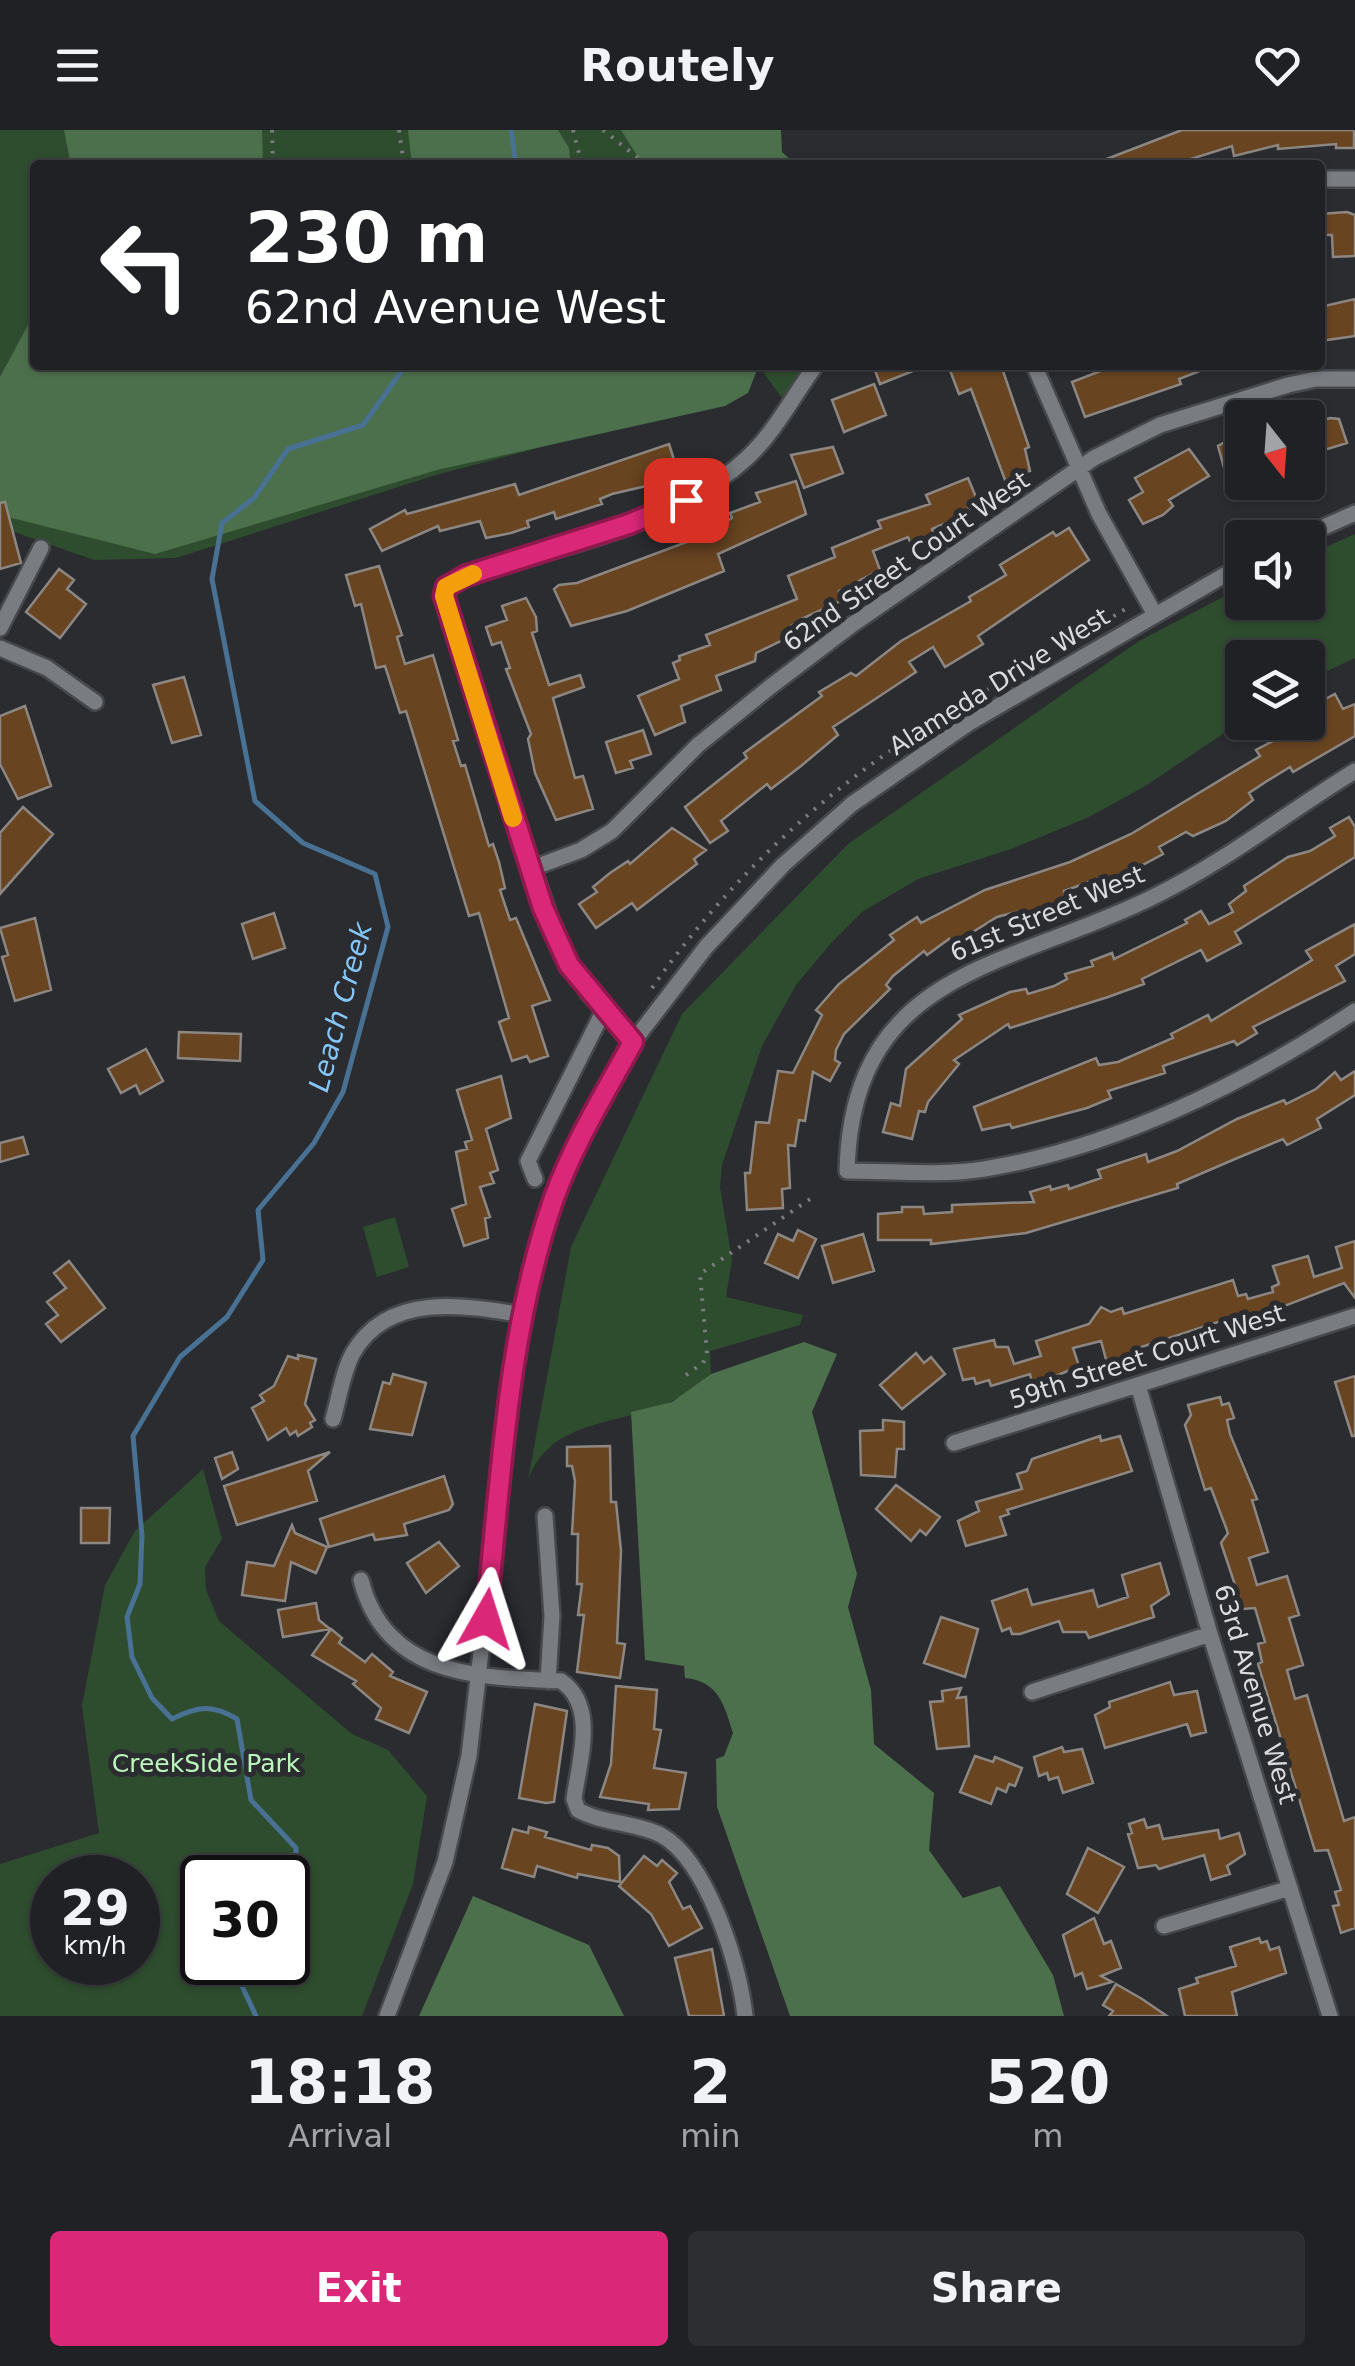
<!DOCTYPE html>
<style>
body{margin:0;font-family:"DejaVu Sans",sans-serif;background:#2d2e31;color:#f1f3f6;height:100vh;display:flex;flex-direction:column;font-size:38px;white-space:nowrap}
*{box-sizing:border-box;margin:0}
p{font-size:32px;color:#a2a3a6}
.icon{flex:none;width:55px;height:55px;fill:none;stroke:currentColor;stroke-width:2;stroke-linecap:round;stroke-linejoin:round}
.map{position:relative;height:1886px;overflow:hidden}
.side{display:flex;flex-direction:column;background:#202124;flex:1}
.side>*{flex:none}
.hud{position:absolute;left:30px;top:30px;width:1295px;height:210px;border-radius:10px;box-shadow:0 2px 8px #0004,0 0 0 2px #3d3e41;background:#202124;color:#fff;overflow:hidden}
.needle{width:65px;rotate:163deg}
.buttons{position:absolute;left:1225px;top:270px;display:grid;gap:20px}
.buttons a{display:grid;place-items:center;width:100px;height:100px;border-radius:10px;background:#202124;box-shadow:0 2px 8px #0004,0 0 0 2px #3d3e41;font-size:50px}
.speed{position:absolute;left:30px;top:1725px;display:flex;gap:20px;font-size:50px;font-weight:700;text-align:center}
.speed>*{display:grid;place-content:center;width:130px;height:130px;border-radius:50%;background:#202124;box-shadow:0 2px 8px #0004,0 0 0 2px #3d3e41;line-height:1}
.speed small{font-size:25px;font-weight:400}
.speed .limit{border:5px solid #111;border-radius:15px;background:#fff;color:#111}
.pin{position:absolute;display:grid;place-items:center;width:85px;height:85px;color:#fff;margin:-42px;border-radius:20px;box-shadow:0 5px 15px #0006}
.me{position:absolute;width:110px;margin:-55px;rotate:6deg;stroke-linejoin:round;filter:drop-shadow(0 0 8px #0008)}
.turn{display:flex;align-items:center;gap:35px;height:210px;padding:0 50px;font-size:45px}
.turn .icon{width:130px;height:130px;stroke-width:2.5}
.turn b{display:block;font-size:70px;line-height:85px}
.eta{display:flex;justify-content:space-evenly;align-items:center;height:170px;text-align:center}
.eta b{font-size:60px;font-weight:700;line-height:70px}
.action{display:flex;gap:20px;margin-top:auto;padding:20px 50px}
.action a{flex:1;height:115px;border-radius:10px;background:#db2777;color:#fff;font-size:40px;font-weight:700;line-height:115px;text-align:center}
.action a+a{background:#2d2e31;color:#f1f3f6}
header{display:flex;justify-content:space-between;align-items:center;height:130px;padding:0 50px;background:#202124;font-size:45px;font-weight:700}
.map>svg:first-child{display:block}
.green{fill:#2e4d2e;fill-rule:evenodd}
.forest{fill:#4c704c}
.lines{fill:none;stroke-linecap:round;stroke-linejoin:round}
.stream{stroke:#487193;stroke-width:5}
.building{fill:#684421;stroke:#8c8783;stroke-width:2.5}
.minor-casing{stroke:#46484b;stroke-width:20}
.path{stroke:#7a7c80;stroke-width:4;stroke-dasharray:2.5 8;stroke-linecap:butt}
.minor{stroke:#797c81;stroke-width:15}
.route-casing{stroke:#8e194d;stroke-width:25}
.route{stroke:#db2777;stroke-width:18}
.slow{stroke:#f59e0b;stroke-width:18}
.labels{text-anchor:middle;stroke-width:10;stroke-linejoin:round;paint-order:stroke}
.street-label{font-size:25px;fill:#d9dbde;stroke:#2a2c30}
.park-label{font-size:25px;fill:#bbf6ba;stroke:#2a2c30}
.water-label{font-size:28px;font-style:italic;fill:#85c7fb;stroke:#2a2c30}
</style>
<header><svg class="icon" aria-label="menu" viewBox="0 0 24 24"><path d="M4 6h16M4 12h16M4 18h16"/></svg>Routely<svg class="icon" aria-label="heart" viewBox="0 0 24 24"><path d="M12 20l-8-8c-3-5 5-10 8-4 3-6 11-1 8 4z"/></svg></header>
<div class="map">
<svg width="1355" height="1886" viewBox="0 0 1355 1886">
<rect width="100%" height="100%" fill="#2a2c30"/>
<path class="green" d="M0 0H680L692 35H35V235L607 300 436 345 176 428 94 430 0 397Z
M758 235H806L782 268Z
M1355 404V528L1308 550V528H1242V591L1147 655 1089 687 1011 719 918 749 862 782 832 812 796 855 762 916 722 1035 720 1057 732 1130 726 1167 803 1185 800 1195 710 1221 711 1244C698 1253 686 1265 672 1271 621 1296 551 1287 528 1350L571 1117 682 884 848 714 1139 511 1242 457V472H1308V425Z
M395 1087 409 1137 377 1147 363 1097Z
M203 1339 222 1409 205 1437 206 1460 219 1491 352 1604 388 1620 427 1666 413 1754 362 1886H0V1734L99 1703 82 1576 105 1455 135 1401ZM52 1748H138V1832H52ZM202 1748H288V1832H202Z"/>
<path class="forest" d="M64 0H262L263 35H71Z
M408 0H558L569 18 571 35H412Z
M621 0H781L782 22 796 35H643Z
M35 182V235H754L757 240 748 263 725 276 437 340 155 424 0 385V247Z
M804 1212 837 1224 812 1282 857 1444 848 1477 871 1560 874 1614 934 1663 929 1720 963 1768 1000 1756 1053 1845 1064 1886H790L717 1677 716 1629 724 1626 733 1603C724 1574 718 1551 685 1548L684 1536 645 1530 631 1282 672 1272 711 1244Z
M473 1766 589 1815 624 1886H419Z"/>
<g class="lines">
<path class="stream" d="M511 0 516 35
M288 1761 296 1751V1718L251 1670 237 1589C212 1574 198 1576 172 1589L152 1568 132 1527 127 1487 140 1454 142 1406 133 1306 180 1227 227 1187 263 1130 258 1080 314 1013 343 962 388 797 375 744 303 713 255 671 212 449 222 393 254 368 288 319 363 295 406 235
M256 1886 241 1854 257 1832"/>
</g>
<path class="building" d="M1182 0H1354V18H1336V14L1278 19V15L1234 26 1232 16 1172 35H1091Z
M1347 82 1355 85V126L1333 127 1332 105H1320V84Z
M1355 169V206L1320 211V177Z
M873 235H926V236L880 254Z
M948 235H1001L1029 317 1025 319 1030 341 1005 350 971 259 959 264Z
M1116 235H1213V236L1179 249 1181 254 1085 287 1072 252Z
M874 254 886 285 844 302 832 270Z
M1330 288 1339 289 1347 313 1308 325V295Z
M1242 303V349H1239L1237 342 1226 345 1218 316Z
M669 314 677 339 657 345 659 353 612 364 600 369 602 374 556 389 554 382 527 391 529 397 511 403 486 408 480 391 440 401 438 396 382 421 370 399 405 380 407 384 515 354 519 365Z
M833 317 843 343 804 358 791 325Z
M1189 319 1209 346 1169 370 1173 376 1163 385 1143 394 1129 370 1143 362 1135 348Z
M968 348 978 372 968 377 970 383 932 399 934 405 911 414 908 407 873 421 880 440 839 461 843 470 799 490 790 497 793 505 756 523 755 531 716 546 721 560 681 576 685 592 655 605 638 566 679 549 673 533 680 530 679 526 710 515 706 505 797 469 788 446 835 427 832 418 881 398 878 391 930 374 926 365Z
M796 351 806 384 718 424 724 441 627 481 571 496 554 459 559 455 577 453 692 410 732 388 730 383 760 372 756 363Z
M5 372 21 433 0 439V373Z
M1069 398 1089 430 978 506 983 514 945 537 933 517 909 532 916 542 833 597 838 605 801 636 771 659 767 654 721 691 728 701 710 713 685 677 747 628 744 623 822 566 819 562 851 543 856 546 901 511 971 471 969 467 1006 445 1000 435 1053 402 1056 406Z
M379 436 402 505 397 507 405 534 433 525 458 610 453 611 461 636 465 635 489 716 493 714 499 732 505 758 500 760 510 790 516 788 550 870 532 876 548 926 530 932 527 926 512 931 499 892 509 888 479 783 469 786 406 581 400 583 385 536 376 538 361 474 355 476 346 445Z
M59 439 74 450 67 459 86 474 60 508 26 482Z
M526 468 536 487 537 501 532 503 549 555 580 545 584 557 553 568 575 648 583 646 593 679 556 690 535 643 528 609 531 604 506 539 510 538 501 512 492 515 486 497 507 490 502 476Z
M184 547 201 605 172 613 153 555Z
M1335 564 1343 579 1355 574V606L1293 642 1290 637 1267 651 1249 663 1253 670 1226 691 1193 706 1186 702 1159 717 1163 724 1122 746 1105 752 1102 747 1064 761 1067 770 1017 786 1016 782 997 787 952 815 949 809 927 825 924 821 893 846 886 855 890 859 844 904 836 920 835 930 840 933 830 951 813 942 805 991 799 990 795 1016 788 1015 790 1058 782 1059 783 1078 747 1080 745 1043H750L756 992 769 993 778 941 793 943 822 885 816 880 839 854 894 810 890 805 917 787 921 793 985 760 1070 732 1131 704 1260 626 1256 620 1308 592V578Z
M25 576 51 656 18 669 0 634V586Z
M643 600 651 624 630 631 633 638 616 643 606 612Z
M23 677 53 704 0 764V703Z
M1349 687 1355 697V727L1235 802 1241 813 1207 831 1201 820 1142 849 1144 854 1108 867 1010 898 1008 894 954 930 959 934 928 972 925 982 919 981 912 1009 883 1002 891 973 900 976 906 939 962 889 959 885 1010 862 1026 859 1028 864 1054 856 1067 849 1065 844 1093 836 1091 831 1112 823 1114 829 1187 793 1185 790 1201 781 1209 794 1233 782 1229 774 1246 761 1244 756 1288 727 1310 721 1335 706 1330 698Z
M672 698 706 720 694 729 697 734 637 780 632 773 596 798 579 774 597 762 593 757 610 743 628 731 630 734Z
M274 783 285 818 253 829 242 794Z
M35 788 51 860 15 871 2 827 8 825 0 798Z
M1355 794V824L1336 836 1345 851 1253 897 1257 903 1237 915 1234 911 1163 936 1165 943 1108 961 1111 968 1087 978 1012 998 1010 994 982 1000 974 977 1096 928 1099 935 1118 932 1173 908 1171 904 1208 885 1211 891 1312 830 1306 821Z
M179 902 241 904 240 931 178 928Z
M146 919 163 951 140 964 136 955 121 963 108 939Z
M1355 941V965L1317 989 1321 998 1287 1015 1283 1009 1235 1029 1177 1054 1178 1058 1026 1103 931 1114V1110H878V1084L902 1082V1077H923L924 1084 952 1082V1075L1034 1072 1030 1062 1050 1056 1051 1060 1068 1055 1069 1059 1101 1048 1098 1040 1146 1024 1148 1032 1177 1021 1237 989 1284 970 1286 974 1316 959 1335 942 1341 950Z
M501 946 511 988 486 999 498 1040 490 1043 494 1053 480 1057 490 1087 485 1088 488 1108 464 1116 452 1079 466 1074 456 1022 467 1019 465 1012 472 1010 457 960Z
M23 1007 28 1024 0 1032V1013Z
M798 1100 816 1109 798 1148 765 1133 778 1104 793 1111Z
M863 1104 874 1141 833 1153 822 1116Z
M1355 1111V1168L1344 1153 1261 1185 1233 1194 1224 1190 1135 1219 1129 1226 1107 1233 1101 1211 1073 1218 1079 1236 1033 1256 1030 1244 991 1256 989 1250 976 1254 974 1248 963 1250 954 1219 994 1210 996 1217H1008L1014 1234 1041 1226 1036 1211 1089 1194 1101 1177 1111 1182 1122 1178 1124 1184 1233 1150 1238 1166 1246 1164 1248 1169 1273 1162 1272 1157 1279 1154 1273 1136 1308 1126 1314 1147 1342 1138 1336 1117Z
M69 1131 105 1178 61 1212 46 1194 58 1185 47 1172 66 1158 54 1143Z
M916 1223 924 1233 931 1227 945 1244 902 1279 880 1255Z
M298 1225 316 1229 305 1274 315 1290 310 1293 312 1297 298 1306 296 1301 290 1305 286 1298 268 1310 252 1278 264 1271 260 1265 274 1256 288 1226 298 1229Z
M393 1244 426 1253 412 1305 370 1299 383 1252 390 1254Z
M1355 1246V1306H1352L1335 1252Z
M1220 1267 1222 1275 1229 1273 1234 1288 1227 1290 1230 1304 1257 1369 1252 1370 1268 1422 1249 1428 1257 1455 1287 1446 1299 1485 1289 1488 1303 1535 1287 1540 1295 1569 1307 1565 1344 1691 1355 1687V1798L1341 1803 1333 1776 1339 1775 1335 1762 1341 1760 1331 1729 1328 1720 1315 1721 1258 1534 1262 1532 1258 1514 1265 1512 1255 1478 1243 1479 1221 1413 1228 1403 1211 1358 1205 1360 1185 1295 1191 1285 1188 1275Z
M883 1290 904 1292V1319H897L895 1347 861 1345 860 1301 883 1300Z
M1100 1306 1101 1311 1120 1306 1132 1341 1007 1380 1009 1384 1000 1387 1006 1405 966 1416 958 1391 979 1381 976 1372 1022 1359 1017 1344 1027 1341 1032 1329Z
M610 1316 611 1372H616L621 1421 617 1513 625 1514 620 1548 577 1542 584 1485H578L582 1454H577L578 1404H572L575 1351 572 1336H567V1317Z
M232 1322 238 1339 222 1349 215 1328Z
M330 1322 308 1341 317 1371 237 1395 224 1356Z
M444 1346 453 1374 449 1380 404 1394 407 1405 375 1410 373 1404 329 1417 320 1389Z
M896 1355 940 1387 926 1405 920 1400 911 1411 876 1379Z
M81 1378H110L109 1413H81Z
M292 1395 295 1403 327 1417 316 1443 291 1432 285 1471 242 1465 247 1432 274 1436Z
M439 1412 459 1436 426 1463 407 1433Z
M1160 1433 1169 1464 1151 1476 1154 1487 1089 1508 1086 1502H1063L1059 1491 1020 1504H1012L1010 1498 1002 1501 992 1471 1027 1459 1032 1475 1093 1460 1098 1477 1128 1467 1122 1445Z
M316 1473 319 1490 330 1499 283 1507 278 1480Z
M941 1487 978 1499 965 1547 924 1533Z
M331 1499 342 1508 339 1513 365 1532 372 1524 393 1542 390 1546 427 1562 409 1603 376 1589 381 1578 353 1554 356 1551 312 1525Z
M1170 1552 1174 1565 1197 1561 1206 1602 1191 1606 1187 1594 1105 1618 1095 1585 1110 1577 1109 1572Z
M616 1556 657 1560 654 1599 661 1600 654 1638 686 1643 679 1679 648 1680 649 1674 600 1667 611 1634Z
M961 1558 957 1568 966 1567 969 1616 937 1619 930 1572 943 1571 942 1561Z
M535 1574 567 1581 554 1672 546 1673 519 1668Z
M1062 1617 1064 1622 1082 1619 1093 1653 1063 1663 1058 1647 1049 1650 1047 1643 1039 1646 1034 1627Z
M975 1626 993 1632 995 1627 1022 1638 1015 1656 1009 1654 1006 1662 997 1658 991 1674 960 1662Z
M1144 1689 1147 1698 1159 1695 1163 1709 1218 1700 1220 1709 1239 1703 1245 1724 1227 1736 1230 1744 1211 1750 1204 1725 1159 1739 1156 1735 1138 1738 1128 1704 1132 1703 1129 1694Z
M529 1697 547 1702 545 1707 591 1720 592 1715 608 1718 619 1726 620 1752 578 1744 577 1748 537 1736 534 1747 502 1738 513 1699 528 1703Z
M1088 1718 1124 1737 1098 1783 1067 1764Z
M644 1726 657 1736 662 1730 677 1743 669 1752 683 1779 690 1776 702 1798 669 1816 651 1784 619 1756Z
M1094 1788 1104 1814 1111 1811 1121 1838 1101 1846 1112 1852 1087 1859 1082 1843 1075 1846 1063 1805Z
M1259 1808 1261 1813 1267 1811 1270 1820 1279 1817 1286 1843 1232 1862 1237 1886H1185L1179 1859 1198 1853 1196 1848 1236 1836 1230 1817Z
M712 1819 724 1886H689L675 1828Z
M1116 1854 1142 1869 1167 1886H1109L1113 1881 1103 1875Z"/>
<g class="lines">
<defs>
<path id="minor" d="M1320 49H1355
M1034 235 1099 384 1154 483
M1299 408 1355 383
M0 498 41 418
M0 518 47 538 95 572
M1355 641C1288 682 1226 731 1155 766 1012 838 852 837 847 1041 892 1041 940 1046 984 1039 1114 1018 1246 953 1355 881
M530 739 581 720 612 701 698 615 770 557 853 494 1094 328 1160 295 1288 255 1316 249H1355
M633 912 588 863 557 809 452 498 446 457 465 446C559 417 672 397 747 328 776 301 793 266 816 235
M535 1049 528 1031 603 882
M1138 1255 1210 1504 1330 1886
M333 1289C339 1268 343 1241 353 1223 388 1162 465 1175 522 1185
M954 1313 1355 1186
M545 1386 552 1486 548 1551
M361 1450C386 1547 477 1547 561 1551 598 1576 579 1631 574 1669L578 1680C603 1694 635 1692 661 1705 707 1730 740 1836 745 1886
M1032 1562 1210 1504
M1164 1796 1290 1758
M387 1886 445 1732 469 1626 518 1200 541 1109 568 1033 633 912 706 817 783 735 852 674 969 593 1242 435"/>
</defs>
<use href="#minor" class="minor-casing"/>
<path class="path" d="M272 0 273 35
M399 0 404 35
M573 0 582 35
M603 0 647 35
M652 858C717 765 800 683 893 619 968 567 1050 526 1127 478
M686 1245 703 1233 707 1224 700 1144 816 1065"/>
<use href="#minor" class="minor"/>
</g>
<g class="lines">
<defs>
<path id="route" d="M486 1489C501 1349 507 1202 554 1068 574 1013 605 963 633 912L569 835 543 778 444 466 446 457 465 446 629 394 686 370"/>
</defs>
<use href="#route" class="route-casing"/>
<use href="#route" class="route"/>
<path class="slow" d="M473 444 446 457 444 466 513 688"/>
</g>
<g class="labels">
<g class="street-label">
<text transform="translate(906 431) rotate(-35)" y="9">62nd Street Court West</text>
<text transform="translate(999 551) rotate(-32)" y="9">Alameda Drive West</text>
<text transform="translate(1047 783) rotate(-23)" y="9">61st Street West</text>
<text transform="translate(1147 1226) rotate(-18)" y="9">59th Street Court West</text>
<text transform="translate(1256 1564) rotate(73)" y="9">63rd Avenue West</text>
</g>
<g class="park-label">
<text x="206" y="1642">CreekSide Park</text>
</g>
<g class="water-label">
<text transform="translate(340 877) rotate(-75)" y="10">Leach Creek</text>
</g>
</g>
</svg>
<div class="buttons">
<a><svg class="needle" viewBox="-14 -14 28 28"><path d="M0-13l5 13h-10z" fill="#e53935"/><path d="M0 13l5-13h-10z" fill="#a2a3a6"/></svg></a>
<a><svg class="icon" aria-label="sound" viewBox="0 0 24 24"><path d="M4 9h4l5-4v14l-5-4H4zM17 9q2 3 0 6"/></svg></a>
<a><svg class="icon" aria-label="layers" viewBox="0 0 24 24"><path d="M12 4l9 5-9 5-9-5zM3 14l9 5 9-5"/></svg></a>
</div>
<div class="speed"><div>29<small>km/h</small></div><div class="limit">30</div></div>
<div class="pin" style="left:686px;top:370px;background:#d93025"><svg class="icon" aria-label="arrive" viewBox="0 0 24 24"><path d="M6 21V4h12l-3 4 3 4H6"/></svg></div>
<svg class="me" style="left:486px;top:1489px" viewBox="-20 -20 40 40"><path d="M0-17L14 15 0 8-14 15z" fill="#db2777" stroke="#fff" stroke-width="4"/></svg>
<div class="hud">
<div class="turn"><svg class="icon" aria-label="left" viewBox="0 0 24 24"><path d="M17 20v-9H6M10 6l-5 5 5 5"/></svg><div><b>230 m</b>62nd Avenue West</div></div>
</div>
</div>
<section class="side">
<div class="eta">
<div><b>18:18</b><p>Arrival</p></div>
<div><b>2</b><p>min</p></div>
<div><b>520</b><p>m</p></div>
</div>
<div class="action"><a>Exit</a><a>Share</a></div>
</section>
